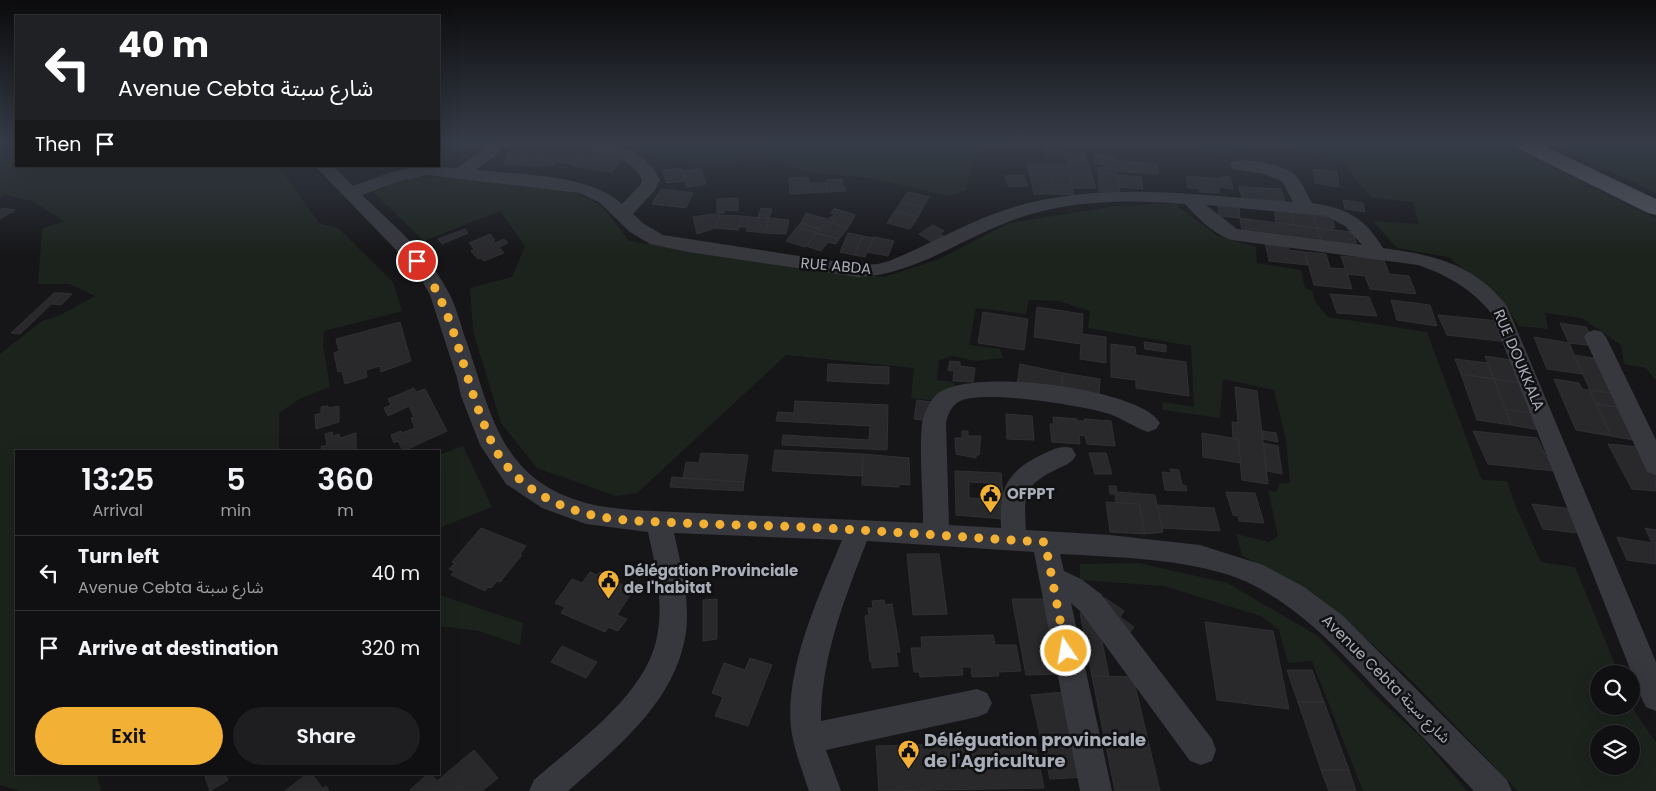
<!DOCTYPE html>
<meta charset="utf-8">
<style>
body{margin:0;font-family:Poppins,"Noto Sans Arabic",sans-serif;background:#1e1e20;color:#f1f3f6;height:100vh;display:flex;flex-direction:column;font-size:19px;white-space:nowrap}
*{box-sizing:border-box;margin:0}
p{font-size:16px;color:#9c9d9f}
.icon{flex:none;width:28px;height:28px;fill:none;stroke:currentColor;stroke-width:2;stroke-linecap:round;stroke-linejoin:round}
.map{position:relative;flex:1;overflow:hidden}
.drawer{position:absolute;left:15px;top:450px;width:425px;height:325px;display:flex;flex-direction:column;background:#101012;border-radius:0px;box-shadow:0 5px 20px #0002,0 0 0 1px #303032}
.drawer>*{flex:none}
.banner{position:absolute;left:15px;top:15px;width:425px;height:152px;border-radius:0px;box-shadow:0 5px 20px #0002,0 0 0 1px #303032;background:#202124;color:#fff;overflow:hidden}
.fabs{position:absolute;left:1590px;top:665px;display:grid;gap:10px}
.fabs a{display:grid;place-items:center;width:50px;height:50px;border-radius:50%;background:#101012;box-shadow:0 5px 20px #0002,0 0 0 1px #303032;font-size:25px}
.pin{position:absolute;display:grid;place-items:center;width:42px;height:42px;color:#fff;margin:-21px;border:2px solid #fff;border-radius:50%;box-shadow:0 1px 5px #0007}
.me{position:absolute;width:55px;margin:-28px;rotate:348deg;stroke-linejoin:round;filter:drop-shadow(0 0 4px #0008)}
.turn{display:flex;align-items:center;gap:18px;height:105px;padding:0 20px;font-size:22px}
.turn .icon{width:65px;height:65px;stroke-width:2.5}
.turn b{display:block;font-size:35px;line-height:42px}
.then{display:flex;align-items:center;height:48px;padding:0 20px;background:#0003;gap:10px;font-size:19px}
.eta{display:flex;justify-content:space-evenly;align-items:center;height:85px;text-align:center}
.eta b{font-size:30px;font-weight:600;line-height:35px}
.cta{display:flex;gap:10px;margin-top:auto;padding:10px 20px}
.cta a{flex:1;height:58px;border-radius:30px;background:#f2b134;color:#111;font-size:20px;font-weight:600;line-height:58px;text-align:center}
.cta a+a{background:#1e1e20;color:#f1f3f6}
ul{padding:0;list-style:none}
li{display:flex;align-items:center;gap:15px;height:75px;padding:0 20px;border-top:1px solid #303032}
li div{flex:1}
li b{display:block;font-size:19px}
li em{font-style:normal}
.map>svg:first-child{display:block}
.green{fill:#1c231d;fill-rule:evenodd}
.building{fill:#29292c;stroke:#303034;fill-rule:evenodd}
.lines{fill:none;stroke-linecap:round;stroke-linejoin:round}
.minor{fill:#37383d;fill-rule:evenodd}
.major{fill:#53555c;fill-rule:evenodd}
.route{stroke:#f2b134;stroke-width:9;stroke-dasharray:0 16.2}
.labels{text-anchor:middle;stroke-width:5;stroke-linejoin:round;paint-order:stroke}
.street-label{font-size:15px;fill:#a8adb8;stroke:#111113}
.poi-label{font-size:15px;font-weight:bold;fill:#a8adb8;stroke:#111113;text-anchor:start}
.near-poi-label{font-size:18px;font-weight:bold;fill:#a8adb8;stroke:#111113;text-anchor:start}
</style>
<div class="map">
<svg width="1656" height="791" viewBox="0 0 1656 791">
<rect width="100%" height="100%" fill="#161618"/>
<path class="green" d="M0 144H16V166H278L319 223 338 228 393 282 402 311 324 331 323 345 330 387 301 398 279 413V451H16V774H97L101 791H20L0 785V354L42 321 60 315 95 296 69 284H38L42 229 64 221 32 201 5 195 0 198Z
M439 144H476L446 161 441 167H435L439 166Z
M616 144H987L971 169 966 190 950 196 870 178 814 173 779 162 749 158 734 163 700 164 663 160Z
M1189 144H1254L1255 149 1233 148 1235 158 1210 154Z
M1292 144H1507L1656 218V381L1646 368 1624 364 1621 345 1582 318 1545 313 1548 329 1519 326 1501 298 1448 257 1397 248 1373 221 1419 224 1413 202 1371 198 1354 177 1346 164 1302 153 1293 147Z
M1552 144H1656V193Z
M411 176 487 179 575 193 602 206 629 241 803 269 884 277 939 259 1009 223 1116 206 1178 203 1177 206 1218 236 1256 247 1257 263 1301 270 1305 288 1312 291 1316 303 1328 317 1427 332 1481 478 1483 480 1507 481 1515 505 1541 562 1575 567 1619 674H1599V706H1631V704L1635 712 1656 742V791H1518L1414 683 1341 615 1242 555 1236 534 1269 542 1278 536 1268 490 1276 492 1280 483H1290L1286 440 1274 390 1223 379 1220 418 1163 410 1162 402 1194 407 1191 346 1088 328 1090 311 1058 301 1029 300 1026 314 976 308 969 345 1000 349 1003 358 975 361 953 356 939 360 937 380 953 382 955 386 937 401 911 398 914 368 786 355 637 493 616 496 537 468 501 423 473 331 470 288 512 277 525 246 500 211 424 241 373 192ZM1599 734H1631V766H1599Z
M463 446 492 507 439 528V455Z
M1139 563 1227 583 1318 636 1377 697 1423 739 1467 791H1363L1312 661 1288 663 1279 630 1261 616 1164 586 1080 580V564Z
M439 595 523 623 520 645 479 631 439 626Z"/>
<path class="building" d="M1045 147 1063 148 1065 155H1047Z
M512 148H528L519 165H503Z
M528 148 544 149 536 166 519 165Z
M544 149H564L553 165 536 166Z
M564 149 583 152 574 164 554 161Z
M583 152 601 154 591 169 572 166Z
M1064 153H1085L1088 163 1067 162Z
M601 154 623 157 612 172 591 169Z
M1095 154 1103 155 1104 164H1095Z
M1103 155 1114 156 1115 169 1104 168Z
M1114 160 1138 162 1140 173 1116 171Z
M1067 162 1088 163 1092 176 1071 175Z
M1138 162 1157 164 1159 174 1140 173Z
M1027 164H1045L1048 175H1030Z
M1045 164H1068L1071 175H1048Z
M1097 167 1116 169V175L1098 173Z
M681 168 685 181 667 183 662 170Z
M701 168 706 184 687 187 682 171Z
M1313 169 1337 172 1339 187 1315 183Z
M1098 173 1118 175 1120 193 1099 191Z
M1023 175 1028 186 1009 187 1005 176Z
M1030 175H1050L1055 194H1034Z
M1050 175H1070L1074 195 1055 194Z
M1070 175 1092 176 1096 188H1073Z
M1118 175 1141 177 1143 189 1119 187Z
M1186 176 1221 179V176L1230 177 1233 189 1218 187 1220 193 1200 192 1199 189 1188 188Z
M808 177 810 193 790 194 789 178Z
M842 179 843 187H845L846 191 827 192 826 180Z
M809 183H826L827 192 810 193Z
M1238 186 1259 188 1263 200 1242 198Z
M1259 188 1281 189 1285 201 1263 200Z
M661 189 693 193 686 208 652 204Z
M908 192 929 197 923 207 901 202Z
M738 198V211L724 210V213H717V199Z
M1343 200 1363 203 1365 212 1345 209Z
M901 202 923 207 918 217 895 211Z
M1218 204 1239 206 1240 218 1219 216Z
M3 208 15 210 0 219V210Z
M761 208 772 209 769 218 758 217Z
M834 208 855 215 848 228 826 221 835 214 831 213Z
M1274 210 1291 212 1294 225 1276 223Z
M895 211 918 217 910 229 887 223Z
M1291 212 1314 215 1317 228 1294 225Z
M806 213 827 219 820 229 801 223Z
M714 214 720 215 715 228 697 234 693 217Z
M720 215 742 216 738 230 715 228Z
M1314 215 1332 217 1335 228 1332 227 1333 230 1317 228Z
M742 216 750 217 747 227H739Z
M750 217 769 218 765 233 746 231Z
M769 218 789 220 786 234 765 233Z
M1240 218 1317 228 1321 241 1242 232Z
M826 221 848 228 839 239 817 233Z
M801 223 820 229 817 233 797 227Z
M933 225 944 231 940 234 945 237 935 244 919 234Z
M797 227 817 233 805 247 786 241Z
M1317 228 1353 232 1357 246 1321 241Z
M465 229 468 233 442 244 438 239Z
M817 233 839 239 836 244 828 242 821 251 806 246Z
M848 233 863 236 854 255 840 252Z
M490 234 495 240 493 241 495 243 504 239 508 243 499 247 504 253 484 261 481 258 478 259 471 251 474 249 469 243Z
M863 236 874 238 865 257 854 255Z
M874 237 894 241 888 256 867 252Z
M1265 242 1288 245 1289 250 1305 252 1308 265 1269 261Z
M1305 252 1326 254 1330 268 1346 269 1352 289 1314 285Z
M1341 256 1384 260 1389 274 1409 276 1416 294 1370 289 1365 276 1347 274Z
M54 293H63L20 334 11 333Z
M63 293 72 294 61 305 52 304Z
M1330 294 1369 297 1377 316 1337 313Z
M1391 300 1430 305 1437 326 1397 320Z
M1037 307 1083 314 1082 334 1106 337V363L1080 359 1081 344 1034 337Z
M983 312 1028 319 1024 350 978 343Z
M1438 315 1499 321 1509 342 1447 335Z
M400 322 411 361 381 372 380 366 366 370 367 377 345 384 342 371 338 372 334 353 339 351 336 339Z
M1560 323 1586 327 1596 346 1569 343Z
M1534 337 1569 343 1583 374 1547 369Z
M1144 342 1166 345V352L1145 349Z
M1111 344 1135 347 1136 355 1186 362 1189 396 1136 388V380L1111 377Z
M1574 355 1600 359 1617 394 1590 390Z
M1485 356 1517 361 1527 384 1494 379Z
M1455 359 1488 363 1494 379 1461 374Z
M950 361 960 362V366L975 368 973 382 953 381 954 371 948 370Z
M828 364 889 367V384L827 381Z
M1020 364 1063 373 1061 392 1017 385Z
M1063 373 1100 379 1099 395 1061 389Z
M1461 374 1494 379 1511 425 1477 420Z
M1494 379 1527 384 1538 414 1505 409Z
M1554 379 1579 383 1582 389 1590 390 1611 436 1576 430Z
M1235 387 1257 391 1268 484 1242 480 1238 439 1233 438 1232 422 1238 423Z
M414 388 416 392 425 389 447 431 403 451 398 441 394 443 391 435 401 431 402 433 415 428 411 418 414 417 409 406 388 416 384 408 391 405 388 399Z
M1590 390 1617 394 1623 408 1596 404Z
M917 400 932 402 931 421 914 419Z
M795 401 888 405 887 450 782 445 783 435 869 440 870 426 776 421 778 412 794 413Z
M1596 404 1623 408 1639 441 1611 436Z
M328 406V408L339 406V422L316 429 315 415 321 413V407Z
M1505 409 1534 414 1540 430 1511 425Z
M1006 414 1032 416 1034 440 1007 439Z
M1053 417 1077 419V421H1085L1084 419 1111 421 1115 446 1087 444 1085 436 1079 435 1080 444 1052 442 1050 424H1054Z
M962 431H968V436H981L979 455H976V458L956 454 955 438H962Z
M1262 431 1276 433 1278 442 1263 439Z
M1473 431 1537 438 1554 471 1488 464Z
M332 432 333 436 339 434 340 438 356 433V449L349 451H322L321 447 327 445 325 434Z
M1202 433 1238 439 1241 463 1203 457Z
M1263 443 1278 446 1282 474 1267 471Z
M1608 444 1640 447 1656 475V491L1632 489Z
M775 450 863 454 862 476 772 471Z
M701 453 748 455 744 482 683 478 686 462 699 463Z
M1089 453H1106L1112 474H1095Z
M863 454 909 458 910 485 899 484V487L862 485Z
M1170 469 1179 470 1182 485 1186 486 1187 491 1165 490 1162 472 1171 473Z
M955 471 1001 473 1005 519 956 515ZM969 482 989 483 990 499 969 498Z
M672 477 696 479 744 482 743 491 670 487Z
M1109 486H1116L1117 492 1155 495 1163 532 1145 534 1139 504 1116 503 1115 494H1110Z
M1226 492 1255 493 1264 523 1239 521 1238 516 1233 515Z
M1106 502 1139 504 1145 534 1110 532Z
M1532 504 1574 509 1587 534 1543 529Z
M1157 505 1214 508 1220 531 1162 528Z
M481 528 526 546 520 554 522 555 500 582 497 581 491 588 488 587 485 591 451 575 454 571 449 569 455 563 452 562Z
M1645 528 1656 530V564L1627 560 1617 537 1652 543Z
M907 554H939L947 614 913 615Z
M590 572 597 575 600 572 610 576 608 579 634 589 617 615 627 619 618 631 608 627 605 632 561 613 565 607 555 603 572 579 582 583Z
M1105 598 1124 611 1120 617 1134 627 1130 632 1096 609Z
M717 599V639L703 641V600Z
M1012 599H1043L1058 674 1026 675Z
M884 600 885 605 892 604 900 652H896L898 666 872 668V662H870L865 616 869 615 868 608H873L872 601Z
M1080 613H1096L1109 676H1092Z
M1205 622 1273 631 1289 709 1217 700Z
M993 635 995 645H1016L1021 671 998 672 999 676 972 677 971 667H962L963 675 920 677 919 672H914L911 648H922L921 637Z
M562 646 597 662 586 678 551 662Z
M750 658 772 665 748 726 715 716 723 697 712 693 724 663 745 670Z
M1287 670H1312L1324 702H1298Z
M1092 676 1133 677 1160 791H1115Z
M1065 692 1086 777 1050 779 1031 695Z
M1298 702H1324L1349 770H1321Z
M1035 742 1044 788 879 791 876 746Z
M474 750 498 778 482 791 410 790 428 774H431L437 781Z
M1321 770H1349L1356 791H1329Z
M209 774H225L228 780 210 791 205 777Z
M307 774H312L323 789 326 786 329 791H285Z"/>
<g class="lines">
<path class="minor" d="M491 144H510L476 170C519 175 590 174 622 204L641 184 642 180C630 152 596 154 571 148L569 144C605 144 642 142 660 180L655 190 633 214 644 224 663 235 858 265 878 264 889 261C931 244 971 220 1014 207 1106 180 1199 196 1293 202L1282 181 1264 174 1233 169 1230 165 1233 161C1247 158 1287 165 1296 176 1303 183 1307 195 1312 203 1347 208 1365 218 1383 248 1434 255 1474 264 1507 306L1656 662V711L1646 707 1641 697 1491 313C1472 289 1447 275 1418 265L1232 240C1214 235 1197 217 1185 204 1126 199 1063 200 1008 222 958 241 913 275 858 277L688 252 650 244 630 232 599 202 579 193 427 175 400 181 362 195C393 225 429 254 449 293 457 308 461 327 467 343 492 416 501 480 586 503 600 507 616 508 631 510L923 523C923 492 919 454 922 424 923 415 929 403 935 396 963 365 1141 388 1160 423L1156 429 1148 432C1133 427 1121 417 1106 413 1078 405 985 390 960 401 951 406 948 414 946 423L949 525 1001 528C999 488 1006 472 1043 454 1054 449 1061 445 1072 448L1076 455C1072 463 1066 465 1057 469 1023 486 1024 494 1026 530L1110 535 1200 545 1263 565 1304 587 1342 615 1507 780 1512 791H1474C1442 757 1410 724 1377 690 1338 649 1299 607 1247 582 1197 559 1115 557 1060 554L1064 571 1081 579 1101 594 1212 739 1216 750 1212 761 1201 765 1190 761 1081 612 1071 603 1112 791H1080L1034 552 867 541C844 600 821 658 821 721L977 689 987 693 992 703 987 713 977 717 826 750 841 791H809C802 770 794 750 791 728 785 667 819 596 842 540L674 533C681 565 690 599 686 632 676 702 617 747 568 791H529L534 780C578 741 650 693 658 631 663 598 655 564 648 532L586 524 542 508 506 484 480 445 461 396 457 378 430 295 420 277 400 254 315 166H333L353 186 389 173 420 166 457 168ZM1206 205 1326 216 1345 226 1362 245 1237 229Z
M1595 330 1602 332 1606 337 1656 440V475L1647 472 1644 465 1584 337 1588 332Z"/>
<path class="major" d="M1514 144H1540L1656 199V215L1648 213 1517 148Z"/>
</g>
<linearGradient id="sky" x2="0" y2="1"><stop stop-color="#0c0c0d"/><stop offset="0.56" stop-color="#363c48"/><stop offset="1" stop-color="#363c48" stop-opacity="0"/></linearGradient>
<rect width="1656" height="255" fill="url(#sky)"/>
<g class="lines">
<path class="route" d="M417 261C453 305 461 367 482 419 488 434 493 448 503 461 523 488 552 504 584 513 609 520 635 521 661 522 699 524 737 525 775 526 865 529 955 537 1045 542L1066 651"/>
</g>
<defs>
<symbol id="civic-pin" viewBox="-11 -11 22 30"><path d="M0 17L-7.5 6A9.5 9.5 0 1 1 7.5 6Z" fill="#f2b134" stroke="#111113"/><path d="M-.6-6.5H3V-4.5H.6V-3L4-1V1h2V6H-6V1h2V-1L-.6-3ZM-1.2 2.5V6h2.4V2.5Z" fill="#111"/></symbol>
</defs>
<g fill-rule="evenodd">
<use href="#civic-pin" x="978" y="482" width="25" height="34"/>
<use href="#civic-pin" x="596" y="568" width="25" height="34"/>
<use href="#civic-pin" x="896" y="738" width="25" height="34"/>
</g>
<g class="labels">
<g class="street-label">
<text transform="translate(836 266) rotate(5)" y="5">RUE ABDA</text>
<text transform="translate(1519 360) rotate(67)" y="5">RUE DOUKKALA</text>
<text transform="translate(1386 679) rotate(45)" y="5">Avenue Cebta شارع سبتة</text>
</g>
<g class="poi-label">
<text x="1007" y="499">OFPPT</text>
<text x="624" y="576">Délégation Provinciale<tspan x="624" dy="17">de l'habitat</tspan></text>
</g>
<g class="near-poi-label">
<text x="924" y="746">Déléguation provinciale<tspan x="924" dy="21">de l'Agriculture</tspan></text>
</g>
</g>
</svg>
<div class="fabs">
<a><svg class="icon" aria-label="search" viewBox="0 0 24 24"><circle cx="10" cy="10" r="6"/><path d="M15 15l6 6"/></svg></a>
<a><svg class="icon" aria-label="layers" viewBox="0 0 24 24"><path d="M12 4l9 5-9 5-9-5zM3 14l9 5 9-5"/></svg></a>
</div>
<div class="pin" style="left:417px;top:261px;background:#d93025"><svg class="icon" aria-label="arrive" viewBox="0 0 24 24"><path d="M6 21V4h12l-3 4 3 4H6"/></svg></div>
<svg class="me" style="left:1066px;top:651px" viewBox="-20 -20 40 40"><circle r="17" fill="#f2b134" stroke="#fff" stroke-width="3"/><path d="M0-11L8 9 0 5-8 9z" fill="#fff"/></svg>
<div class="banner">
<div class="turn"><svg class="icon" aria-label="left" viewBox="0 0 24 24"><path d="M17 20v-9H6M10 6l-5 5 5 5"/></svg><div><b>40 m</b>Avenue Cebta شارع سبتة</div></div>
<div class="then">Then<svg class="icon" aria-label="arrive" viewBox="0 0 24 24"><path d="M6 21V4h12l-3 4 3 4H6"/></svg></div>
</div>
<section class="drawer">
<div class="eta">
<div><b>13:25</b><p>Arrival</p></div>
<div><b>5</b><p>min</p></div>
<div><b>360</b><p>m</p></div>
</div>
<ul>
<li><svg class="icon" aria-label="left" viewBox="0 0 24 24"><path d="M17 20v-9H6M10 6l-5 5 5 5"/></svg><div><b>Turn left</b><p>Avenue Cebta شارع سبتة</p></div><em>40 m</em></li>
<li><svg class="icon" aria-label="arrive" viewBox="0 0 24 24"><path d="M6 21V4h12l-3 4 3 4H6"/></svg><div><b>Arrive at destination</b></div><em>320 m</em></li>
</ul>
<div class="cta"><a>Exit</a><a>Share</a></div>
</section>
</div>
